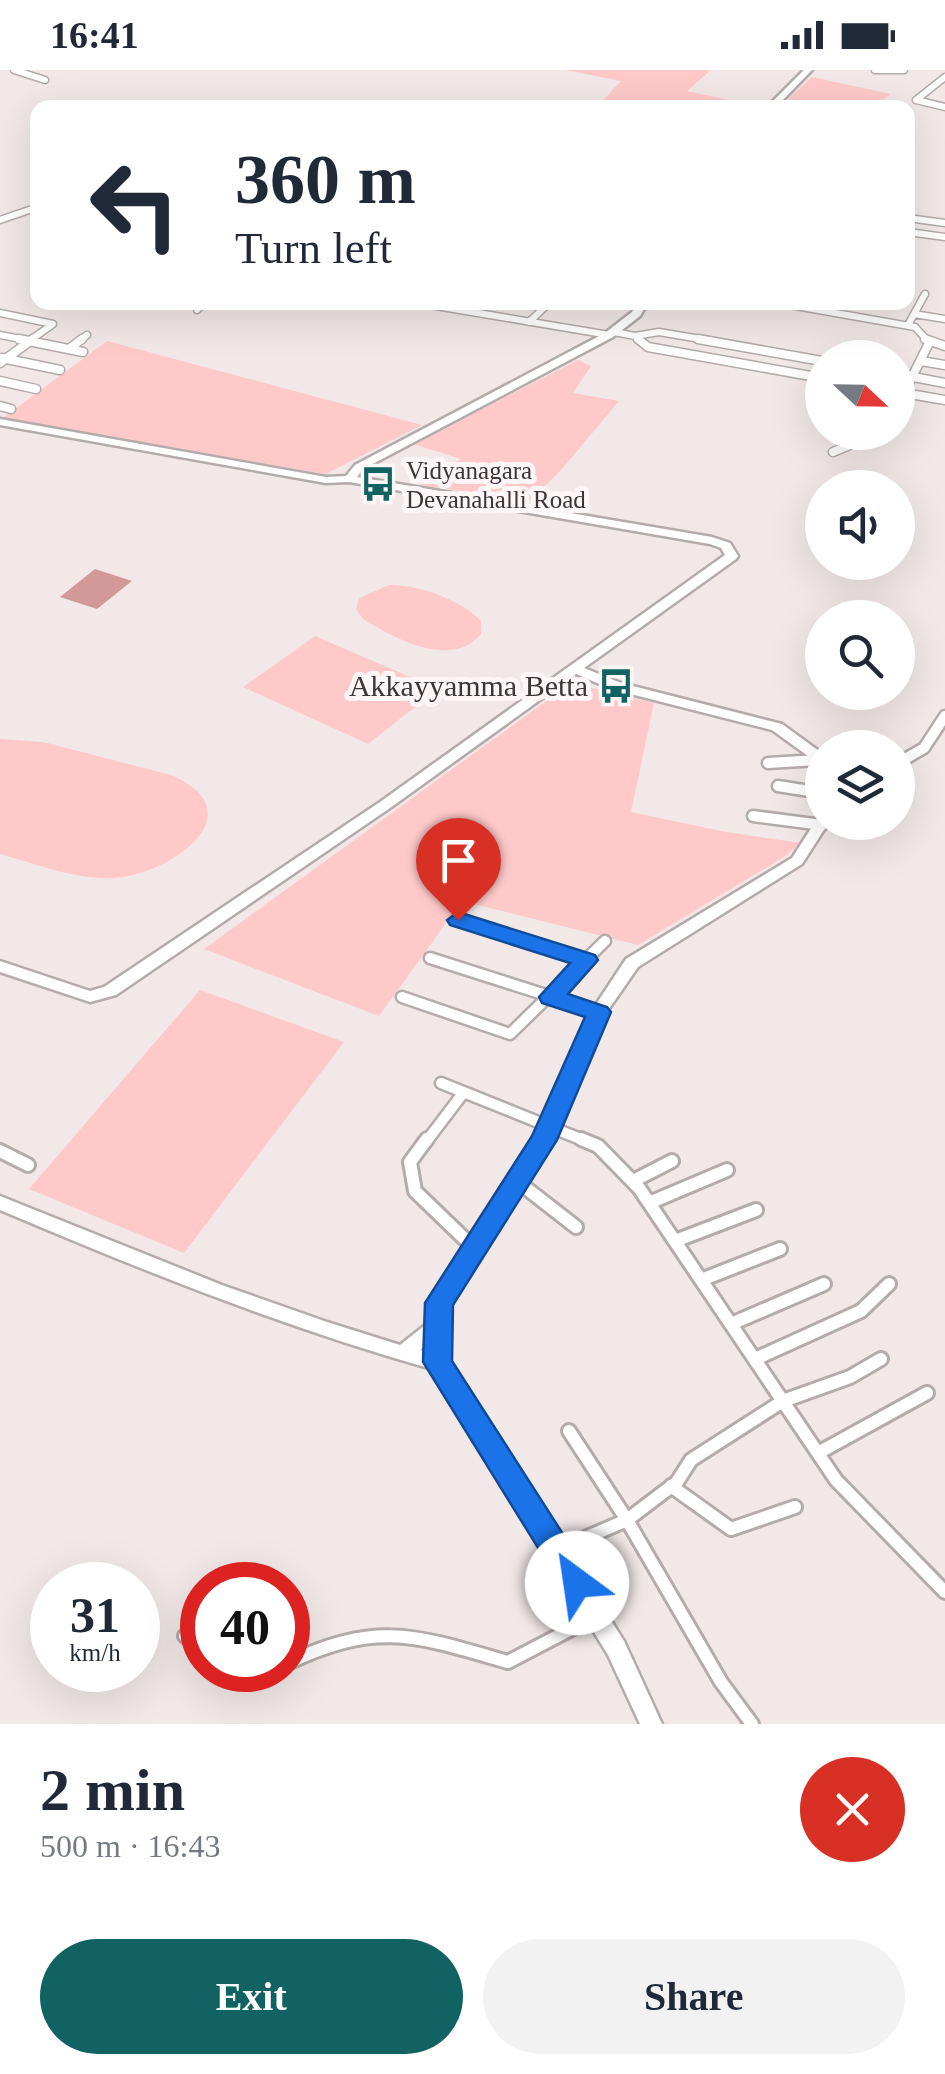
<!DOCTYPE html>
<meta charset="utf-8">
<style>
body{margin:0;font-family:"Times New Roman",serif;background:#f2f2f3;color:#1f2937;height:100vh;display:flex;flex-direction:column;font-size:38px;white-space:nowrap}
*{box-sizing:border-box;margin:0}
p{font-size:32px;color:#747a83}
.icon{flex:none;width:55px;height:55px;fill:none;stroke:currentColor;stroke-width:2;stroke-linecap:round;stroke-linejoin:round}
.map{position:relative;height:1654px;overflow:hidden}
.drawer{display:flex;flex-direction:column;background:#fff;flex:1}
.drawer>*{flex:none}
.guide{position:absolute;left:30px;top:30px;width:885px;height:210px;border-radius:20px;box-shadow:0 10px 40px #0002;background:#fff;color:#1f2937;overflow:hidden}
.needle{width:65px;rotate:112deg}
.controls{position:absolute;left:805px;top:270px;display:grid;gap:20px}
.controls a{display:grid;place-items:center;width:110px;height:110px;border-radius:50%;background:#fff;box-shadow:0 10px 40px #0002;font-size:50px}
.speed{position:absolute;left:30px;top:1492px;display:flex;gap:20px;font-size:50px;font-weight:700;text-align:center}
.speed>*{display:grid;place-content:center;width:130px;height:130px;border-radius:50%;background:#fff;box-shadow:0 10px 40px #0002;line-height:1}
.speed small{font-size:25px;font-weight:400}
.speed .limit{border:15px solid #d22;background:#fff;color:#111}
.pin{position:absolute;display:grid;place-items:center;width:85px;height:85px;color:#fff;margin:-102px -42px;border-radius:50% 50% 50% 0;rotate:-45deg;box-shadow:0 0 10px #0007}
.pin .icon{rotate:45deg}
.me{position:absolute;width:110px;margin:-55px;rotate:329deg;stroke-linejoin:round;filter:drop-shadow(0 0 8px #0008)}
.turn{display:flex;align-items:center;gap:35px;height:210px;padding:0 40px;font-size:45px}
.turn .icon{width:130px;height:130px;stroke-width:2.5}
.turn b{display:block;font-size:70px;line-height:85px}
.round{display:grid;place-items:center;flex:none;width:105px;height:105px;border-radius:52px;background:#f2f2f3}
.summary{display:flex;align-items:center;justify-content:space-between;height:170px;padding:0 40px}
h1{font-size:60px;font-weight:800;line-height:75px}
.action{display:flex;gap:20px;margin-top:auto;padding:20px 40px}
.action a{flex:1;height:115px;border-radius:60px;background:#116263;color:#fff;font-size:40px;font-weight:800;line-height:115px;text-align:center}
.action a+a{background:#f2f2f3;color:#1f2937}
.status{display:flex;justify-content:space-between;align-items:center;height:70px;padding:0 50px;background:#fff;direction:ltr}
.status svg{height:28px;fill:currentColor}
.map>svg:first-child{display:block}
.green{fill:#ffc9c9}
.water{fill:#d39999}
.lines{fill:none;stroke-linecap:round;stroke-linejoin:round}
.street-far3-casing{stroke:#b4abab;stroke-width:9}
.street-far2-casing{stroke:#b4abab;stroke-width:11}
.street-far1-casing{stroke:#b4abab;stroke-width:15}
.street-casing{stroke:#b4abab;stroke-width:18}
.secondary-casing{stroke:#b4abab;stroke-width:5}
.street-far3{stroke:#fff;stroke-width:6}
.street-far2{stroke:#fff;stroke-width:8}
.street-far1{stroke:#fff;stroke-width:10}
.street{stroke:#fff;stroke-width:12}
.secondary{fill:#fff;fill-rule:evenodd}
.route{fill:#1a73e8;stroke:#114b97;stroke-width:2.5}
.labels{text-anchor:middle;stroke-width:10;stroke-linejoin:round;paint-order:stroke}
.far-poi-label{font-size:25px;fill:#3b3737;stroke:#fef6f6;text-anchor:start}
.poi-label{font-size:30px;fill:#3b3737;stroke:#fef6f6;text-anchor:end}
</style>
<div class="status"><b>16:41</b><svg viewBox="0 0 49 12"><path d="M0 12V9h3v3zM5 12V6h3v6zM10 12V3h3v9zM15 12V0h3v12zM26 1h20v11H26zM47 4h2v5h-2z"/></svg></div>
<div class="map">
<svg width="945" height="1654" viewBox="0 0 945 1654">
<rect width="100%" height="100%" fill="#f2e8e8"/>
<path class="green" d="M565 0H711L687 21 760 37H597L621 11Z
M812 7 891 24 873 37 782 35Z
M107 271 422 355 326 404 0 350Z
M578 290 591 296 573 323 619 331 563 398 529 432 420 415 461 389 413 374Z
M389 515C417 514 462 530 481 551V564C451 600 394 568 363 549L356 539 359 528Z
M315 566 438 619 368 674 243 617Z
M571 613 654 633 631 742 721 761 801 773 784 787 638 875 462 831 379 946 204 879Z
M0 669 43 672 171 705C259 743 169 805 114 808 76 810 36 794 0 784Z
M200 920 344 972 184 1183 29 1119Z"/>
<path class="water" d="M95 499 132 511 97 539 60 527Z"/>
<g class="lines">
<defs>
<path id="street-far3" d="M14 0 45 10
M875 0H904
M916 30 945 7
M916 30 945 37
M908 148 945 153
M0 150 38 137
M908 162 945 167
M412 232 609 265
M773 232 915 257 928 271
M197 240 205 232
M0 243 53 254 29 271
M914 244 945 249
M529 252 550 232
M908 255 925 224
M614 262 635 266 659 262 712 271
M0 265 31 271
M635 266 641 271
M79 271 87 265"/>
<path id="street-far2" d="M19 269 83 282
M638 269 648 277 822 308
M698 269 822 291
M925 269 945 276
M69 279 82 269
M2 288 60 300
M921 291 945 295
M0 293 33 269
M898 304 945 313
M0 311 36 319
M898 322 945 330
M898 335 929 273
M0 336 11 339
M833 382 881 362"/>
<path id="street-far1" d="M768 693 818 690
M898 693 924 678 945 646
M778 716 822 723
M753 746 822 755
M458 850 587 890
M430 888 599 942
M402 927 510 964 605 871
M441 1013 588 1072
M426 1072 464 1022"/>
<path id="street" d="M427 1069 410 1092 415 1121 474 1178
M581 1069 598 1076 639 1118 836 1410 945 1522
M0 1081 28 1095
M517 1111 576 1157
M633 1111 672 1091
M649 1133 727 1100
M675 1171 756 1140
M701 1210 780 1179
M731 1254 824 1214
M755 1289 861 1241 889 1214
M569 1361 627 1450 677 1412 691 1390 783 1331 850 1307 881 1289
M818 1383 927 1323
M671 1416 731 1459 795 1437
M557 1480 627 1450 721 1612 752 1654
M185 1566 202 1577
M288 1593C378 1550 417 1566 508 1592L596 1546
M240 1600H264"/>
<path id="secondary" d="M804 0H812L775 38H766Z
M638 232H648L640 246 613 267 363 399 357 407 712 467 730 473 738 486 736 489 584 598 621 613 782 654 819 681 822 687V703L817 702 808 686 772 660 611 619 576 604 390 738 116 925 90 932 0 902V891L90 921 104 917 380 732 725 485 721 478 710 474 349 412 326 413 0 355V349L326 407 346 406 355 395 605 263 632 242Z
M822 747V752H829L802 794 638 897 606 943 550 1074 448 1234V1292L624 1571 662 1654H640L608 1585 432 1299C283 1257 142 1200 0 1140V1126L222 1215 327 1252 400 1275 429 1252 430 1233 432 1228 536 1067 591 942 626 889 792 788 817 749ZM429 1274V1283L420 1280Z"/>
</defs>
<use href="#street-far3" class="street-far3-casing"/>
<use href="#street-far2" class="street-far2-casing"/>
<use href="#street-far1" class="street-far1-casing"/>
<use href="#street" class="street-casing"/>
<use href="#secondary" class="secondary-casing"/>
<use href="#street-far3" class="street-far3"/>
<use href="#street-far2" class="street-far2"/>
<use href="#street-far1" class="street-far1"/>
<use href="#street" class="street"/>
<use href="#secondary" class="secondary"/>
</g>
<path class="route" d="M458 842 595 885 598 890 568 924 607 937 611 942 557 1070 453 1235 452 1291 588 1503 593 1513 588 1523 577 1527 566 1523 423 1292 425 1233 532 1066 585 947 542 933 539 927 570 893 450 855 447 850Z"/>
<defs>
<symbol id="bus-bare" viewBox="-9 -9 18 18"><path d="M-5-6H5V4H4V6H2V4H-2V6H-4V4H-5ZM-3.5-4V0h7V-4ZM-3.5 1.2v1.5H-2V1.2ZM2 1.2v1.5H3.5V1.2Z" fill="#116263" stroke="#fef6f6" stroke-width="2.5" paint-order="stroke"/></symbol>
</defs>
<g fill-rule="evenodd">
<use href="#bus-bare" x="353" y="389" width="50" height="50"/>
<use href="#bus-bare" x="591" y="591" width="50" height="50"/>
</g>
<g class="labels">
<g class="far-poi-label">
<text x="406" y="409">Vidyanagara<tspan x="406" dy="29">Devanahalli Road</tspan></text>
</g>
<g class="poi-label">
<text x="588" y="626">Akkayyamma Betta</text>
</g>
</g>
</svg>
<div class="controls">
<a><svg class="needle" viewBox="-14 -14 28 28"><path d="M0-13l5 13h-10z" fill="#e53935"/><path d="M0 13l5-13h-10z" fill="#747a83"/></svg></a>
<a><svg class="icon" aria-label="sound" viewBox="0 0 24 24"><path d="M4 9h4l5-4v14l-5-4H4zM17 9q2 3 0 6"/></svg></a>
<a><svg class="icon" aria-label="search" viewBox="0 0 24 24"><circle cx="10" cy="10" r="6"/><path d="M15 15l6 6"/></svg></a>
<a><svg class="icon" aria-label="layers" viewBox="0 0 24 24"><path d="M12 4l9 5-9 5-9-5zM3 14l9 5 9-5"/></svg></a>
</div>
<div class="speed"><div>31<small>km/h</small></div><div class="limit">40</div></div>
<div class="pin" style="left:458px;top:850px;background:#d93025"><svg class="icon" aria-label="arrive" viewBox="0 0 24 24"><path d="M6 21V4h12l-3 4 3 4H6"/></svg></div>
<svg class="me" style="left:577px;top:1513px" viewBox="-20 -20 40 40"><circle r="19" fill="#fff"/><path d="M0-13L10 11 0 6-10 11z" fill="#1a73e8"/></svg>
<div class="guide">
<div class="turn"><svg class="icon" aria-label="left" viewBox="0 0 24 24"><path d="M17 20v-9H6M10 6l-5 5 5 5"/></svg><div><b>360 m</b>Turn left</div></div>
</div>
</div>
<section class="drawer">
<div class="summary"><div><h1>2 min</h1><p>500 m · 16:43</p></div><a class="round" style="background:#d93025;color:#fff"><svg class="icon" aria-label="close" viewBox="0 0 24 24"><path d="M6 6l12 12M18 6L6 18"/></svg></a></div>
<div class="action"><a>Exit</a><a>Share</a></div>
</section>
